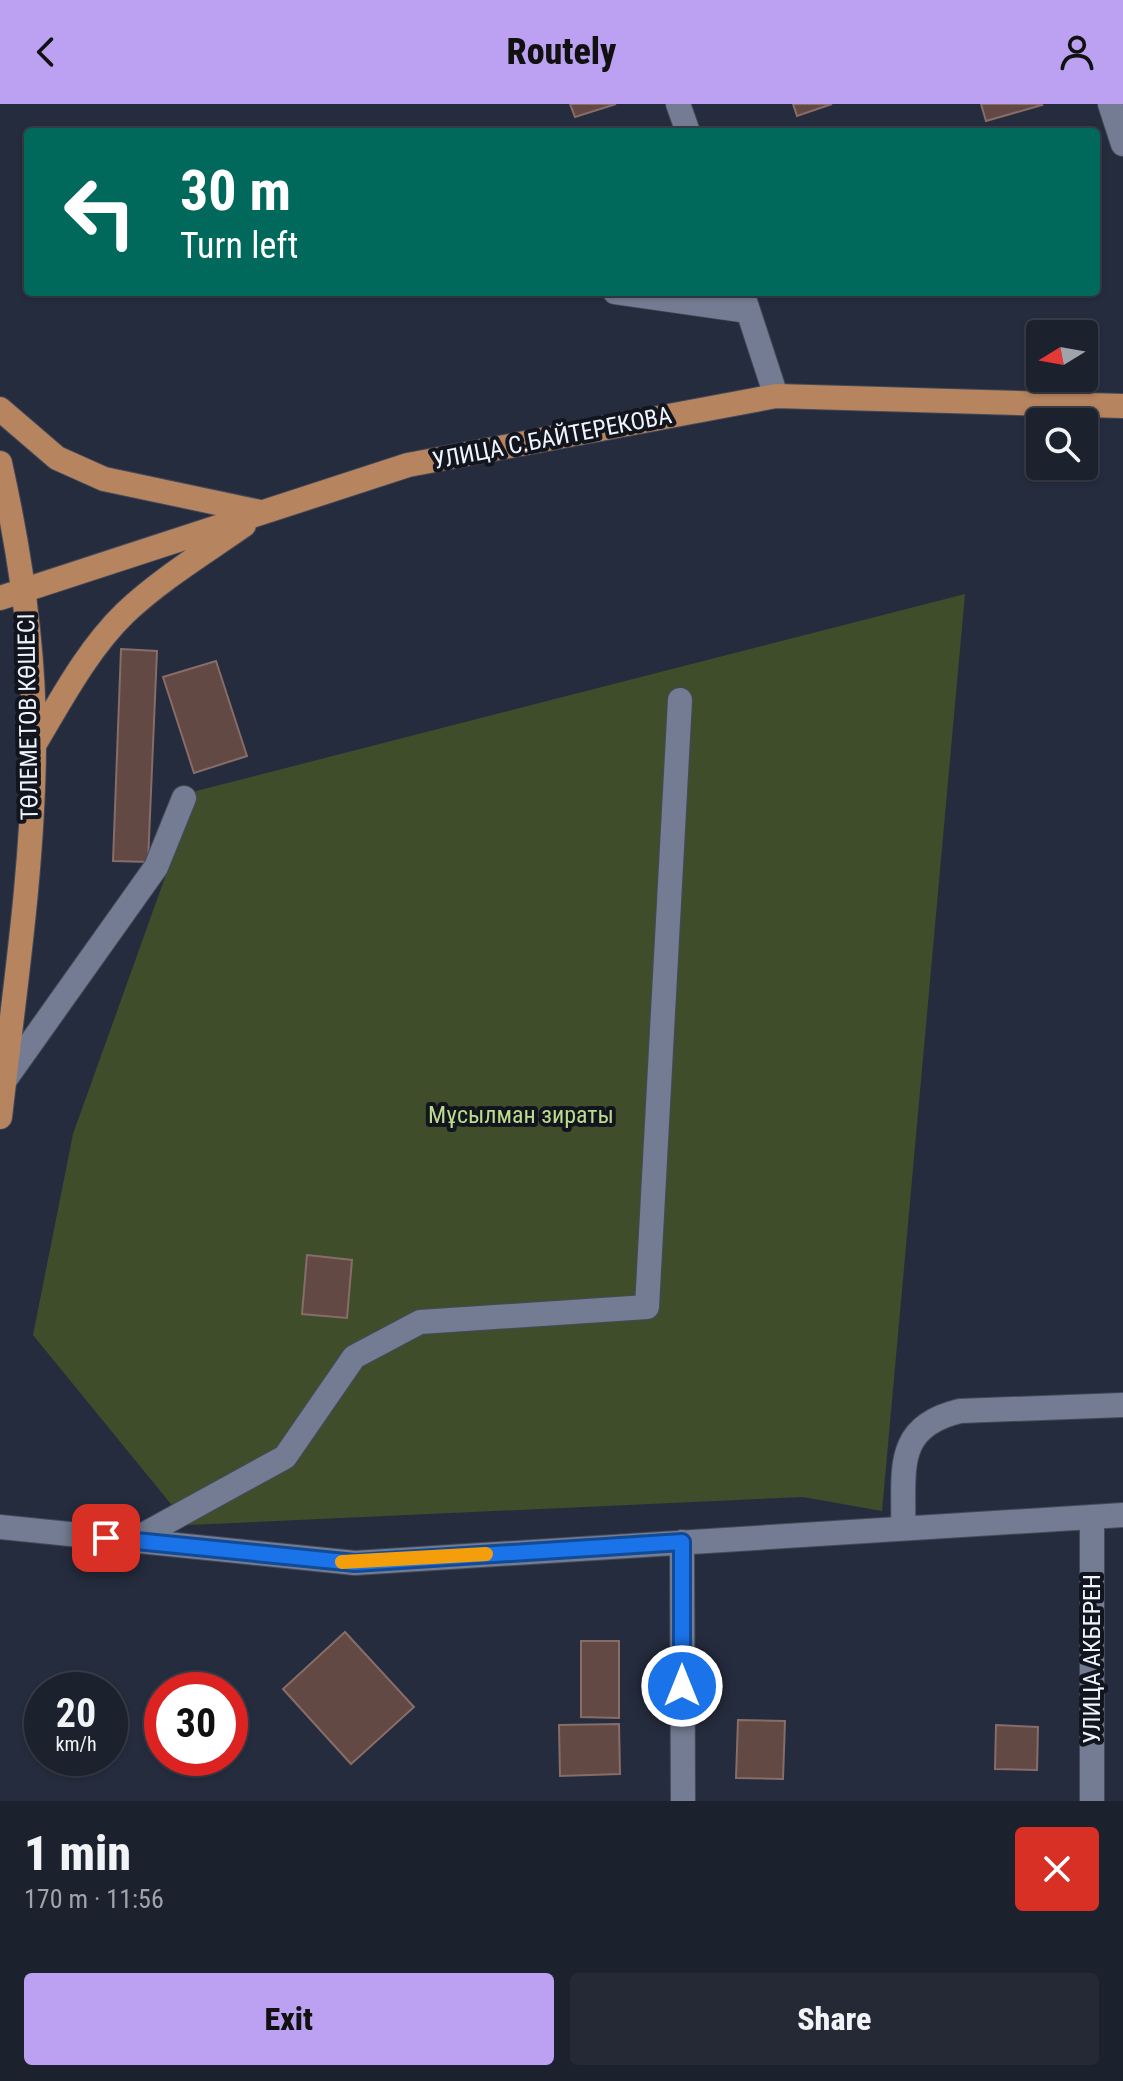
<!DOCTYPE html>
<meta charset="utf-8">
<style>
body{margin:0;font-family:"Roboto Condensed",sans-serif;background:#252936;color:#f1f3f6;height:100vh;display:flex;flex-direction:column;font-size:30px;white-space:nowrap}
*{box-sizing:border-box;margin:0}
p{font-size:26px;color:#a0a3aa}
.icon{flex:none;width:44px;height:44px;fill:none;stroke:currentColor;stroke-width:2;stroke-linecap:round;stroke-linejoin:round}
.map{position:relative;height:1697px;overflow:hidden}
.sheet{display:flex;flex-direction:column;background:#1c212e;flex:1}
.sheet>*{flex:none}
.guide{position:absolute;left:24px;top:24px;width:1076px;height:168px;border-radius:8px;box-shadow:0 2px 6px #0004,0 0 0 2px #3a3e4a;background:#00695c;color:#fff;overflow:hidden}
.needle{width:52px;rotate:259deg}
.tools{position:absolute;left:1026px;top:216px;display:grid;gap:16px}
.tools a{display:grid;place-items:center;width:72px;height:72px;border-radius:8px;background:#1c212e;box-shadow:0 2px 6px #0004,0 0 0 2px #3a3e4a;font-size:40px}
.speed{position:absolute;left:24px;top:1568px;display:flex;gap:16px;font-size:40px;font-weight:700;text-align:center}
.speed>*{display:grid;place-content:center;width:104px;height:104px;border-radius:50%;background:#1c212e;box-shadow:0 2px 6px #0004,0 0 0 2px #3a3e4a;line-height:1}
.speed small{font-size:20px;font-weight:400}
.speed .limit{border:12px solid #d22;background:#fff;color:#111}
.pin{position:absolute;display:grid;place-items:center;width:68px;height:68px;color:#fff;margin:-34px;border-radius:16px;box-shadow:0 4px 12px #0006}
.me{position:absolute;width:88px;margin:-44px;rotate:0deg;stroke-linejoin:round;filter:drop-shadow(0 0 6px #0008)}
.turn{display:flex;align-items:center;gap:28px;height:168px;padding:0 24px;font-size:36px}
.turn .icon{width:104px;height:104px;stroke-width:2.5}
.turn b{display:block;font-size:56px;line-height:68px}
.round{display:grid;place-items:center;flex:none;width:84px;height:84px;border-radius:8px;background:#252936}
.head{display:flex;align-items:center;justify-content:space-between;height:136px;padding:0 24px}
h1{font-size:48px;font-weight:800;line-height:60px}
.button{display:flex;gap:16px;margin-top:auto;padding:16px 24px}
.button a{flex:1;height:92px;border-radius:8px;background:#bca0f2;color:#111;font-size:32px;font-weight:800;line-height:92px;text-align:center}
.button a+a{background:#252936;color:#f1f3f6}
header{display:flex;justify-content:space-between;align-items:center;height:104px;padding:0 24px;background:#bca0f2;color:#111;font-size:36px;font-weight:800}
.map>svg:first-child{display:block}
.green{fill:#404d2b}
.building{fill:#624944;stroke:#876c67;stroke-width:2}
.lines{fill:none;stroke-linecap:round;stroke-linejoin:round}
.minor-casing{stroke:#444a59;stroke-width:26}
.major-casing{stroke:#444a59;stroke-width:26}
.minor{stroke:#737c92;stroke-width:24}
.major{stroke:#b6845e;stroke-width:24}
.route-casing{stroke:#114b97;stroke-width:20}
.route{stroke:#1a73e8;stroke-width:14}
.slow{stroke:#f59e0b;stroke-width:14}
.labels{text-anchor:middle;stroke-width:8;stroke-linejoin:round;paint-order:stroke}
.street-label{font-size:24px;fill:#f0f4fe;stroke:#12151d}
.park-label{font-size:24px;fill:#bcdc8d;stroke:#12151d}
</style>
<header><svg class="icon" aria-label="back" viewBox="0 0 24 24"><path d="M15 5l-7 7 7 7"/></svg>Routely<svg class="icon" aria-label="person" viewBox="0 0 24 24"><circle cx="12" cy="8" r="4"/><path d="M4 21q1-7 8-7t8 7"/></svg></header>
<div class="map">
<svg width="1123" height="1697" viewBox="0 0 1123 1697">
<rect width="100%" height="100%" fill="#252c3e"/>
<path class="green" d="M965 490 882 1407 803 1393 188 1421 33 1231 73 1030 196 687Z"/>
<path class="building" d="M570 0H616L575 13Z
M793 0H832L797 12Z
M981 0H1041L1042 1 986 17Z
M121 545 157 547 148 758 113 757Z
M216 557 247 652 194 669 163 573Z
M307 1151 352 1156 347 1214 302 1210Z
M345 1528 414 1603 351 1660 283 1585Z
M581 1537H619V1614L581 1613Z
M738 1616 785 1617 783 1675 736 1674Z
M619 1620 620 1670 560 1672 559 1621Z
M996 1621 1038 1623 1037 1666 995 1665Z"/>
<g class="lines">
<defs>
<path id="minor" d="M678 0 688 28
M1110 0 1123 40
M615 188 748 207
M742 188 776 292
M4 977 156 763 184 694
M1092 1413V1697
M0 1423 355 1459 1123 1411
M903 1424C905 1368 892 1323 960 1307L1123 1301
M132 1437 285 1353 354 1253 420 1218 647 1203 680 596
M682 1438 683 1697"/>
<path id="major" d="M0 305 57 354 104 375 260 408
M0 359C21 453 35 547 34 643 33 766 14 890 0 1013
M0 494 408 361 776 292 1123 302
M34 641C61 596 87 546 125 509 161 475 204 449 244 421"/>
</defs>
<use href="#minor" class="minor-casing"/>
<use href="#major" class="major-casing"/>
<use href="#minor" class="minor"/>
<use href="#major" class="major"/>
</g>
<g class="lines">
<defs>
<path id="route" d="M106 1434 355 1459 682 1438V1582"/>
</defs>
<use href="#route" class="route-casing"/>
<use href="#route" class="route"/>
<path class="slow" d="M342 1458 486 1450"/>
</g>
<g class="labels">
<g class="street-label">
<text transform="translate(552 334) rotate(-11)" y="8">УЛИЦА С.БАЙТЕРЕКОВА</text>
<text transform="translate(28 613) rotate(-91)" y="8">ТӨЛЕМЕТОВ КӨШЕСІ</text>
<text transform="translate(1092 1555) rotate(-90)" y="8">УЛИЦА АКБЕРЕН</text>
</g>
<g class="park-label">
<text x="521" y="1019">Мұсылман зираты</text>
</g>
</g>
</svg>
<div class="tools">
<a><svg class="needle" viewBox="-14 -14 28 28"><path d="M0-13l5 13h-10z" fill="#e53935"/><path d="M0 13l5-13h-10z" fill="#a0a3aa"/></svg></a>
<a><svg class="icon" aria-label="search" viewBox="0 0 24 24"><circle cx="10" cy="10" r="6"/><path d="M15 15l6 6"/></svg></a>
</div>
<div class="speed"><div>20<small>km/h</small></div><div class="limit">30</div></div>
<div class="pin" style="left:106px;top:1434px;background:#d93025"><svg class="icon" aria-label="arrive" viewBox="0 0 24 24"><path d="M6 21V4h12l-3 4 3 4H6"/></svg></div>
<svg class="me" style="left:682px;top:1582px" viewBox="-20 -20 40 40"><circle r="17" fill="#1a73e8" stroke="#fff" stroke-width="3"/><path d="M0-11L8 9 0 5-8 9z" fill="#fff"/></svg>
<div class="guide">
<div class="turn"><svg class="icon" aria-label="left" viewBox="0 0 24 24"><path d="M17 20v-9H6M10 6l-5 5 5 5"/></svg><div><b>30 m</b>Turn left</div></div>
</div>
</div>
<section class="sheet">
<div class="head"><div><h1>1 min</h1><p>170 m · 11:56</p></div><a class="round" style="background:#d93025;color:#fff"><svg class="icon" aria-label="close" viewBox="0 0 24 24"><path d="M6 6l12 12M18 6L6 18"/></svg></a></div>
<div class="button"><a>Exit</a><a>Share</a></div>
</section>
